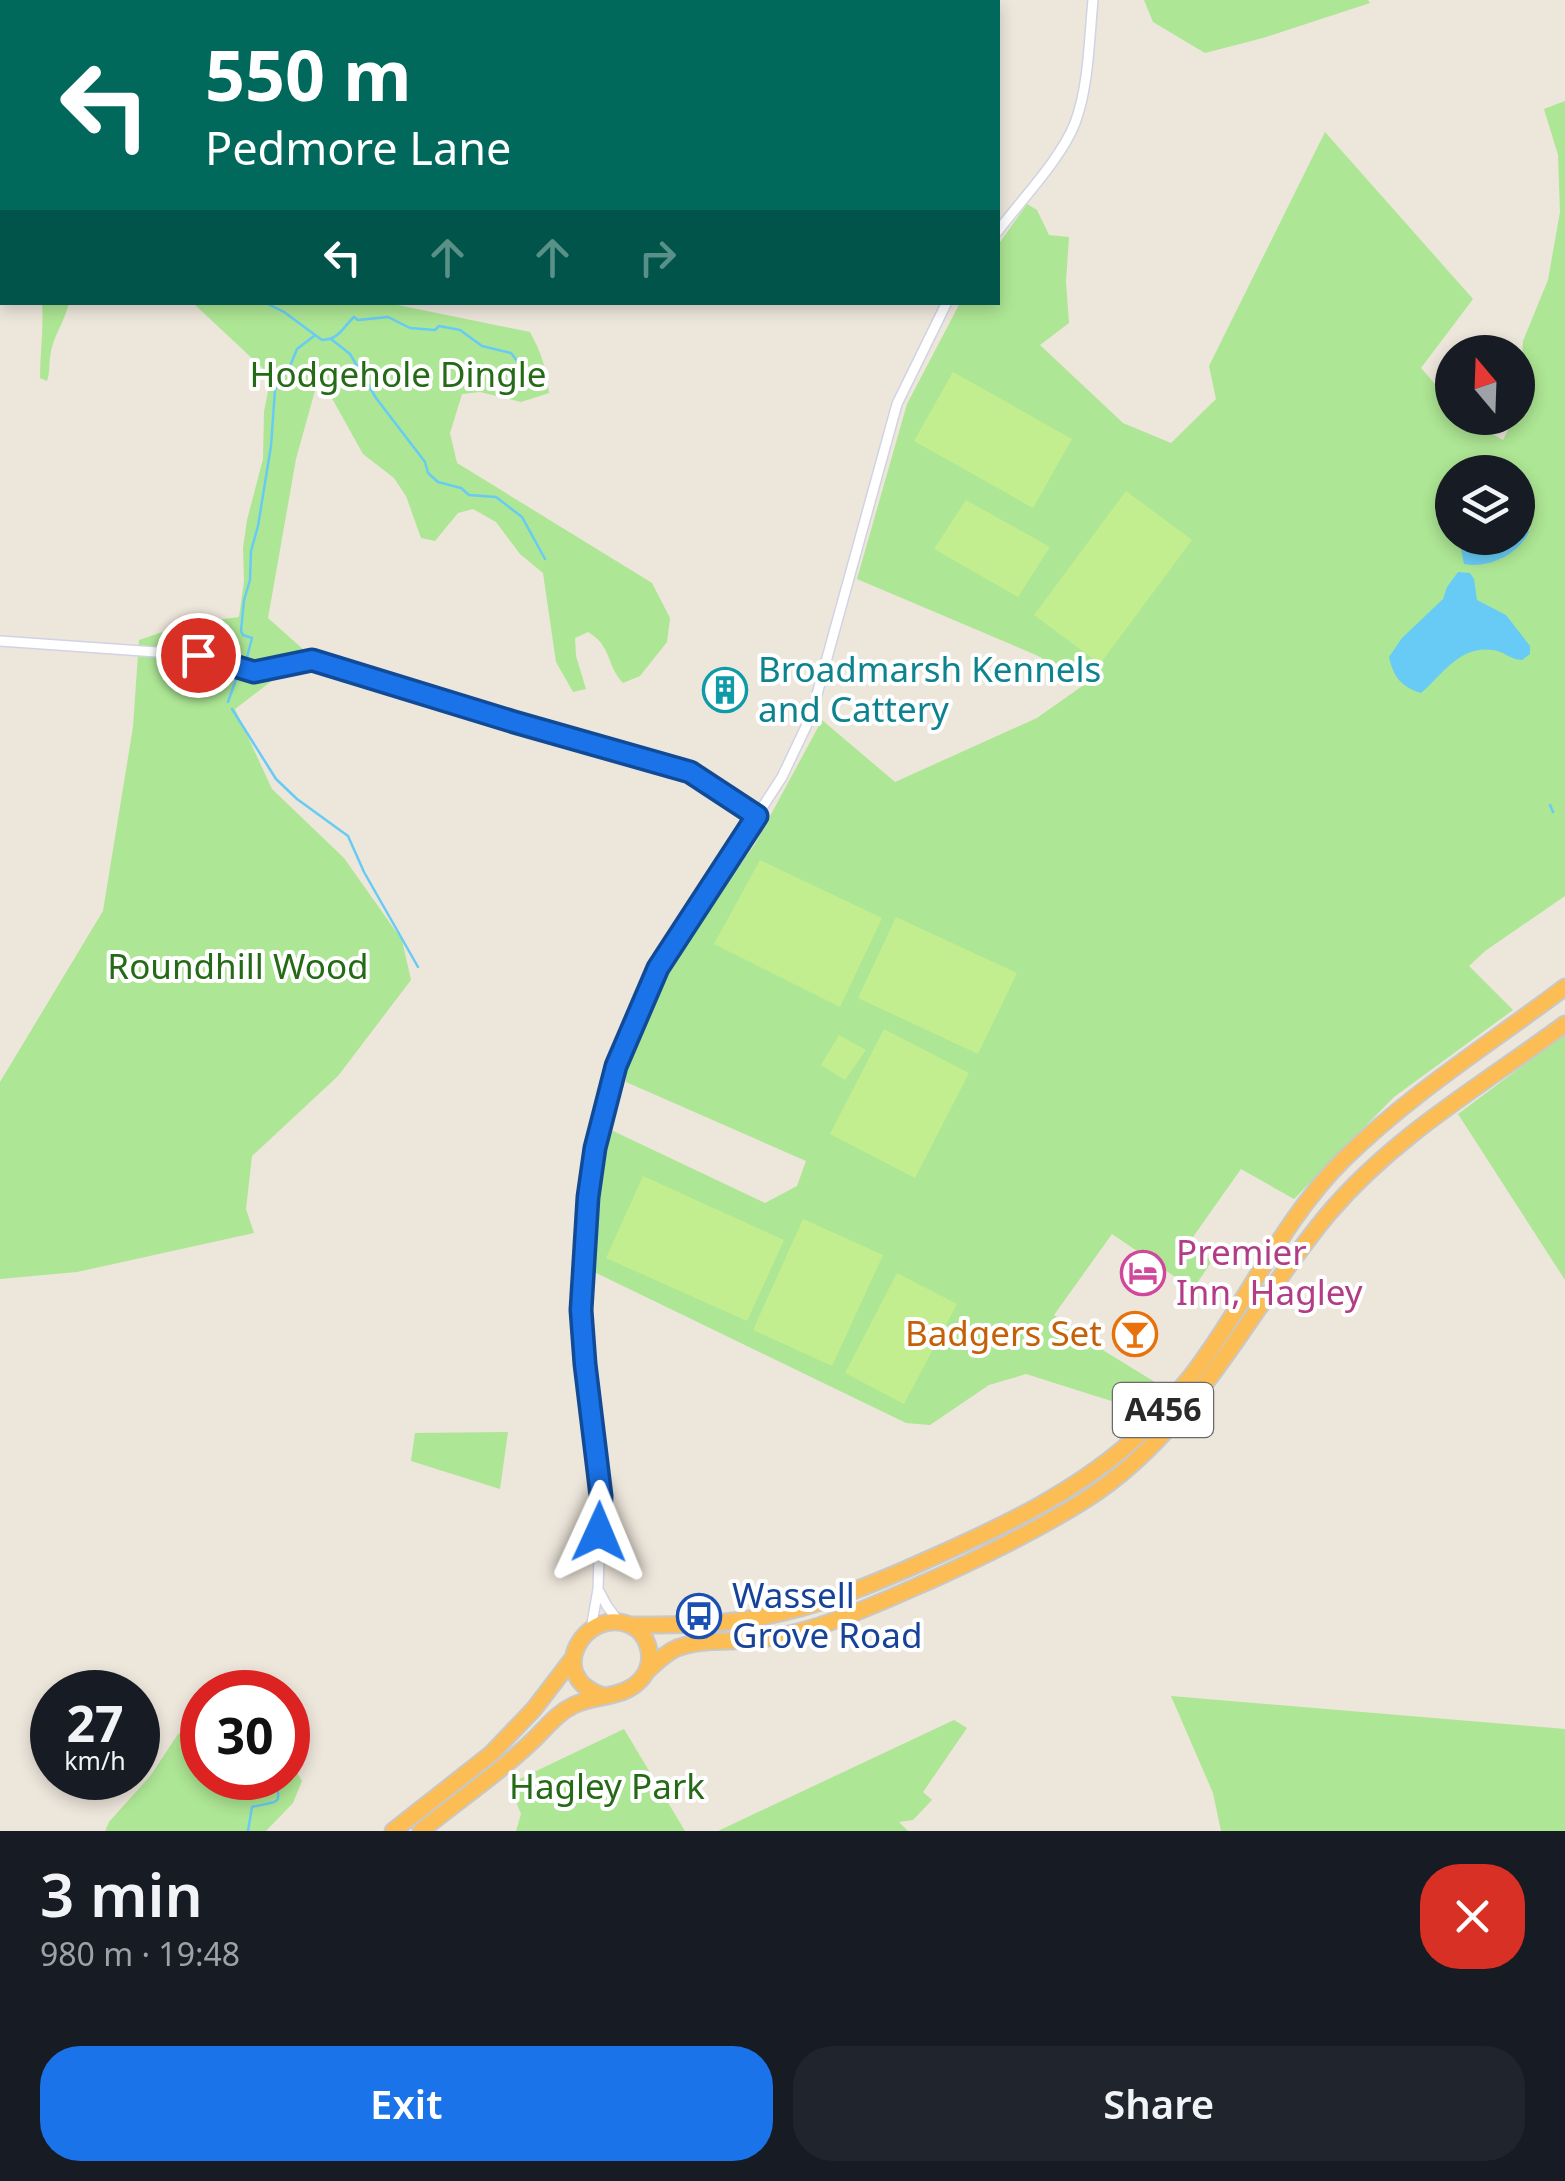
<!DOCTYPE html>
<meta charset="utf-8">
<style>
body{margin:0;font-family:"Noto Sans",sans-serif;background:#20242c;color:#f1f3f6;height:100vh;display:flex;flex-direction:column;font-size:38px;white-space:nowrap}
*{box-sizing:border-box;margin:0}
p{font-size:32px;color:#9ea1a6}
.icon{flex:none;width:55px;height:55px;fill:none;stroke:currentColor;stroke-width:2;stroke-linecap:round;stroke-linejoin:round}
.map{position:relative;height:1831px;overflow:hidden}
.details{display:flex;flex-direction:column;background:#171b24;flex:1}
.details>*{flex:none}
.hud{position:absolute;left:0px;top:0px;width:1000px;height:305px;box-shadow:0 5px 15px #0003;background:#00695c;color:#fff;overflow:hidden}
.needle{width:65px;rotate:341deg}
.fabs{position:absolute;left:1435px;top:335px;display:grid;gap:20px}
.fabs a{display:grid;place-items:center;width:100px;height:100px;border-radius:50%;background:#171b24;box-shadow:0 5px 15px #0003;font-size:50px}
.speed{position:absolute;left:30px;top:1670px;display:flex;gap:20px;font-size:50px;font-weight:700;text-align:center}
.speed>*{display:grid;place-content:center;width:130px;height:130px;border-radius:50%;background:#171b24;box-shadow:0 5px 15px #0003;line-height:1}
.speed small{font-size:25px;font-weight:400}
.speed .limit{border:15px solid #d22;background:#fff;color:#111}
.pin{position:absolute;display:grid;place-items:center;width:85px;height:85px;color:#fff;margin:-42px;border:5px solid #fff;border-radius:50%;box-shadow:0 2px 10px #0007}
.me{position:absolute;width:110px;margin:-55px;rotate:1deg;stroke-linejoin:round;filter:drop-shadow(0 0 8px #0008)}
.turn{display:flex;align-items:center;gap:35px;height:210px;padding:0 40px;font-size:45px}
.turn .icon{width:130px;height:130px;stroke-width:2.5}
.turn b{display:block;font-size:70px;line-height:85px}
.lanes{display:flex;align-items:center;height:95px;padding:0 40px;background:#0003;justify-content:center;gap:50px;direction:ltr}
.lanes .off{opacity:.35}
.round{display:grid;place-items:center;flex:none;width:105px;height:105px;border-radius:40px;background:#20242c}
.headline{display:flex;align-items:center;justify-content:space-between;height:170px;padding:0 40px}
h1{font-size:60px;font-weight:600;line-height:75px}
.primary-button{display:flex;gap:20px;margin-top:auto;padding:20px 40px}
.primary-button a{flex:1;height:115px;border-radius:40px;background:#1a73e8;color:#fff;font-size:40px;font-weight:600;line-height:115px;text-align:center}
.primary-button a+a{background:#20242c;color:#f1f3f6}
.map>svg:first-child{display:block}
.green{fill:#ade694;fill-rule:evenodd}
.pitch{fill:#c3ee8f}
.water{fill:#68cbf5}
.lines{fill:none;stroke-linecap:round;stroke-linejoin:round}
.stream{stroke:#68cbf5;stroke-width:2.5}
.minor-casing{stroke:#d0d3e3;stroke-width:12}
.tertiary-casing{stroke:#d0d3e3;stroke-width:15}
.trunk-casing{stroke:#c8c8c8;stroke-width:19}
.minor{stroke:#fff;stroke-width:9}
.tertiary{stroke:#fff;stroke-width:11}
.trunk{stroke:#fcbd54;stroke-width:15}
.route-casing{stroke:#114b97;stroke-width:25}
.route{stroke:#1a73e8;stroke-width:18}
.labels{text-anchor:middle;stroke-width:8;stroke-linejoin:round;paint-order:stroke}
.shield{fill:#fff;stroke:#6a6a6a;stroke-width:2.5}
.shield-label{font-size:32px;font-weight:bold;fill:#2a2a2a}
.park-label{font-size:35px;fill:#256a16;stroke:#fff}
.culture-label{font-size:35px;fill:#0d838f;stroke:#fff;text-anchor:start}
.hotel-label{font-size:35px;fill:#b23c85;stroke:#fff;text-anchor:start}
.food-label{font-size:35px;fill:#c56008;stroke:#fff;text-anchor:end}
.transit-label{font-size:35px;fill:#164399;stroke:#fff;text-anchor:start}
</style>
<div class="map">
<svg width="1565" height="1831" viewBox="0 0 1565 1831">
<rect width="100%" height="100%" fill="#ede6db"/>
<path class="green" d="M1144 0H1368L1370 3 1263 38 1205 53 1153 22Z
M1565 101V896L1485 951 1469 966 1513 1010 1394 1097 1294 1199 1241 1169 1188 1244 1212 1261 1193 1289 1112 1234 1054 1315 1088 1341 1163 1387 1143 1411 1026 1374 989 1385 930 1425 906 1423 588 1269 598 1172 611 1130 765 1203 797 1186 806 1161 626 1082V1066L681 948 755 844 822 720 895 782 1037 718 1088 682 1036 655 857 579 907 404 960 303 998 302V245L1027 204 1037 210 1049 235 1069 237 1066 282 1069 323 1040 345 1123 423 1171 443 1216 399 1209 366 1325 132 1473 299 1421 368 1452 403V418H1466L1503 440 1514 418H1518L1523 341 1548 280 1560 212 1558 155 1544 109ZM1452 472H1518V538H1452Z
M42 303H69C65 321 52 338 50 357 49 366 50 372 47 381L40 378C40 353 44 328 42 303Z
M193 303H388L530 332C541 352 547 370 549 393L521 402 480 392 462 394 450 433 457 463 652 583 670 618 667 642 640 676 623 683C606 665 612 646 588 632L575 638 576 656 586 689 573 692 556 662 543 573 520 554 496 522 473 509 458 513 435 541 421 538 406 496 394 478 363 454 329 393 316 387 296 459 268 618 305 651 278 676 235 709 272 789 344 858 402 940 411 980 338 1076 252 1156 246 1209 254 1233 77 1272 0 1279V1082L103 911 133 727 139 640 186 624 239 617 244 581 243 548 247 520 263 459 264 412 271 376Z
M1565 1034V1280L1458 1114Z
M508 1432 500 1489 411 1461 415 1433Z
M1171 1696 1565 1729V1831H1221L1213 1793Z
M954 1720 967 1728 923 1792 932 1800 913 1820 899 1822 908 1831H718Z
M202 1723V1778H288V1763L292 1764 302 1781 293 1803 266 1831H105L109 1822 151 1775 178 1734Z
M624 1729 685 1831H516L521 1814 509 1784Z"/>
<path class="pitch" d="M953 372 1072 439 1033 508 914 441Z
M1126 491 1192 540 1100 664 1034 615Z
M966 500 1050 547 1018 597 934 549Z
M760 860 882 918 840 1007 714 944Z
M896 917 1017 973 978 1054 858 998Z
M884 1029 969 1073 915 1178 830 1134Z
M839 1035 866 1050 845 1080 821 1065Z
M643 1176 784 1240 747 1321 606 1258Z
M803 1219 883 1255 832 1366 753 1330Z
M897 1273 957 1304 904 1404 845 1373Z"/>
<path class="water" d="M1518 516 1529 532C1518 555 1488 569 1464 564L1461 549 1472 538H1518Z
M1458 572 1470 573 1474 579 1477 600 1506 615 1530 646V654L1522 660C1510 660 1504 651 1493 650 1460 645 1443 674 1421 693 1401 687 1393 676 1389 657L1402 638 1443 599 1447 587Z"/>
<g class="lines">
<path class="stream" d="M264 302 284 312 322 340C340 339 342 328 354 317L358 320 388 317 410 328 435 330 439 326 460 330 482 346 511 353 528 375
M331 339 350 354 376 398 425 462 428 473 438 482 461 488 469 495 496 497 522 517 545 559
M246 661 252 638 243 635 241 631 244 600 250 580 251 551 258 526 271 446 275 390 280 379 288 371 297 349 314 336
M228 702 239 671
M232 709 276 779 297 799 348 836 364 872 418 967
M1550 805 1553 812
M288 1767 289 1766
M248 1831 252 1807C280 1800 281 1807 276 1778"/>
<defs>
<path id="minor" d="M0 45 2 49
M0 71 2 70
M998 231C1021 200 1061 159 1075 123 1089 85 1089 40 1093 0
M0 641 199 655 254 672 312 660 514 722 690 772 757 816
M599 1591 607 1606 619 1622
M591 1629 598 1589 601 1496 585 1364 581 1311 588 1197 595 1148 616 1067 658 968 782 777 811 716 897 404 947 302"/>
<path id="tertiary" d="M76 0V2
M0 174 2 173"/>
<path id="trunk" d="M630 1625C670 1625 710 1625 750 1619 813 1609 872 1585 929 1559 1001 1527 1072 1494 1131 1442 1154 1422 1173 1398 1192 1375 1246 1305 1281 1221 1344 1159 1411 1093 1491 1043 1565 987
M647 1671C656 1663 665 1653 677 1648 701 1639 726 1642 752 1640 774 1638 797 1633 819 1626 859 1613 899 1594 938 1577 988 1554 1039 1529 1085 1500 1195 1430 1248 1309 1329 1213 1396 1134 1484 1084 1565 1024
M393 1831 491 1754 534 1709 573 1658
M421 1831C456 1802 495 1776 528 1745 544 1731 555 1714 574 1705 597 1694 626 1699 643 1677 655 1661 650 1634 630 1625 584 1606 543 1678 604 1696"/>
</defs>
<use href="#minor" class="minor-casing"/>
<use href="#tertiary" class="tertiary-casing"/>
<use href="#trunk" class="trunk-casing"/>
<use href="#minor" class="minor"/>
<use href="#tertiary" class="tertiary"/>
<use href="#trunk" class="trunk"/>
</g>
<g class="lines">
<defs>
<path id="route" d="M198 655 254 672 312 660 514 722 690 772 757 816 658 968 616 1066 595 1148 588 1197 581 1310 585 1364 601 1496 599 1532"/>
</defs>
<use href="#route" class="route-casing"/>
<use href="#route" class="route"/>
</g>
<defs>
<symbol id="building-ring" viewBox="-11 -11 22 22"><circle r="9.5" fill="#fff" stroke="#0f9aa8" stroke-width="1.5"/><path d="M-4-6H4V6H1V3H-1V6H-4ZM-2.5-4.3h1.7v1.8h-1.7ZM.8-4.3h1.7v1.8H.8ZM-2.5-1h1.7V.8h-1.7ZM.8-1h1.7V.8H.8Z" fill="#0f9aa8"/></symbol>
<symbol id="hotel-ring" viewBox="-11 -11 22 22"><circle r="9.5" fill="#fff" stroke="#d1479c" stroke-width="1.5"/><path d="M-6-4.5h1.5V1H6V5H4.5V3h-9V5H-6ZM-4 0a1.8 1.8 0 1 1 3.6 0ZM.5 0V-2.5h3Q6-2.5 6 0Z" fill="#d1479c"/></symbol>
<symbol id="bar-ring" viewBox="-11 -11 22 22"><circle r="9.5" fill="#fff" stroke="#e8710a" stroke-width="1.5"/><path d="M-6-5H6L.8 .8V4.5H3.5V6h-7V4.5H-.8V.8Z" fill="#e8710a"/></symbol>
<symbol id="bus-ring" viewBox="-11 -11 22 22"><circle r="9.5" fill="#fff" stroke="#1a4fb4" stroke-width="1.5"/><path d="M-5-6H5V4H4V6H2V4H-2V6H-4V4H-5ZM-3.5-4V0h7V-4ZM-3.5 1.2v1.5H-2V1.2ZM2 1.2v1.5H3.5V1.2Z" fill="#1a4fb4"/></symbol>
</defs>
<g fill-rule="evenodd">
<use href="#building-ring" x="700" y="665" width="50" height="50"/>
<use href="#hotel-ring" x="1118" y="1248" width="50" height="50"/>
<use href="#bar-ring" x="1110" y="1309" width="50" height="50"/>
<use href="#bus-ring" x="674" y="1591" width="50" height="50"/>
</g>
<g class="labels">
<rect class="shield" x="1113" y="1383" width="100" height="54" rx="8"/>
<g class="shield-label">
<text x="1163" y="1421">A456</text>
</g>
<g class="park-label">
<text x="398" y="387">Hodgehole Dingle</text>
<text x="238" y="979">Roundhill Wood</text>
<text x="607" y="1799">Hagley Park</text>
</g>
<g class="culture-label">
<text x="758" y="682">Broadmarsh Kennels<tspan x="758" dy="40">and Cattery</tspan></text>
</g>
<g class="hotel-label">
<text x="1176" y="1265">Premier<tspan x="1176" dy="40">Inn, Hagley</tspan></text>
</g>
<g class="food-label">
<text x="1102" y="1346">Badgers Set</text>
</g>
<g class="transit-label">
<text x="732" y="1608">Wassell<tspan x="732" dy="40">Grove Road</tspan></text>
</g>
</g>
</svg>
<div class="fabs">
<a><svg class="needle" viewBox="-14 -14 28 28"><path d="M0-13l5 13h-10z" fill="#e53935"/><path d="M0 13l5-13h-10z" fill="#9ea1a6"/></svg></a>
<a><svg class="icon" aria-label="layers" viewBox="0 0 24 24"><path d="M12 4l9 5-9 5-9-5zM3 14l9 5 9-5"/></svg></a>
</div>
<div class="speed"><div>27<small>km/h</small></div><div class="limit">30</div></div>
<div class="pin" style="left:198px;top:655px;background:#d93025"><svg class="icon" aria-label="arrive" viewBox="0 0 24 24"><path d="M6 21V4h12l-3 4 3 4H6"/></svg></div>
<svg class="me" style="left:599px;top:1532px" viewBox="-20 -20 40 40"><path d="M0-17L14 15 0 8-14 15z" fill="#1a73e8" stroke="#fff" stroke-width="4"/></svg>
<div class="hud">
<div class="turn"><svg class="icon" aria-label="left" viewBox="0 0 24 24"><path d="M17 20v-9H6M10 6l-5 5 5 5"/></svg><div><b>550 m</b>Pedmore Lane</div></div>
<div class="lanes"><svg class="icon" aria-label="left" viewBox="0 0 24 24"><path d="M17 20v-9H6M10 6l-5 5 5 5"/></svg><svg class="icon off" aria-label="ahead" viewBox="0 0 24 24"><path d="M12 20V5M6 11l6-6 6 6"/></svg><svg class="icon off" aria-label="ahead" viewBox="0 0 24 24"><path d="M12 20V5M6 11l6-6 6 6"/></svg><svg class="icon off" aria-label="right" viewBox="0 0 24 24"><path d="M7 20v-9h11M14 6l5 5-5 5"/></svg></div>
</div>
</div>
<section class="details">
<div class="headline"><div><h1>3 min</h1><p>980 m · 19:48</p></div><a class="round" style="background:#d93025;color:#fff"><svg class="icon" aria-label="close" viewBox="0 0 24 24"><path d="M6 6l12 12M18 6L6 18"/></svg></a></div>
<div class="primary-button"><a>Exit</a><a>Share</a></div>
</section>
